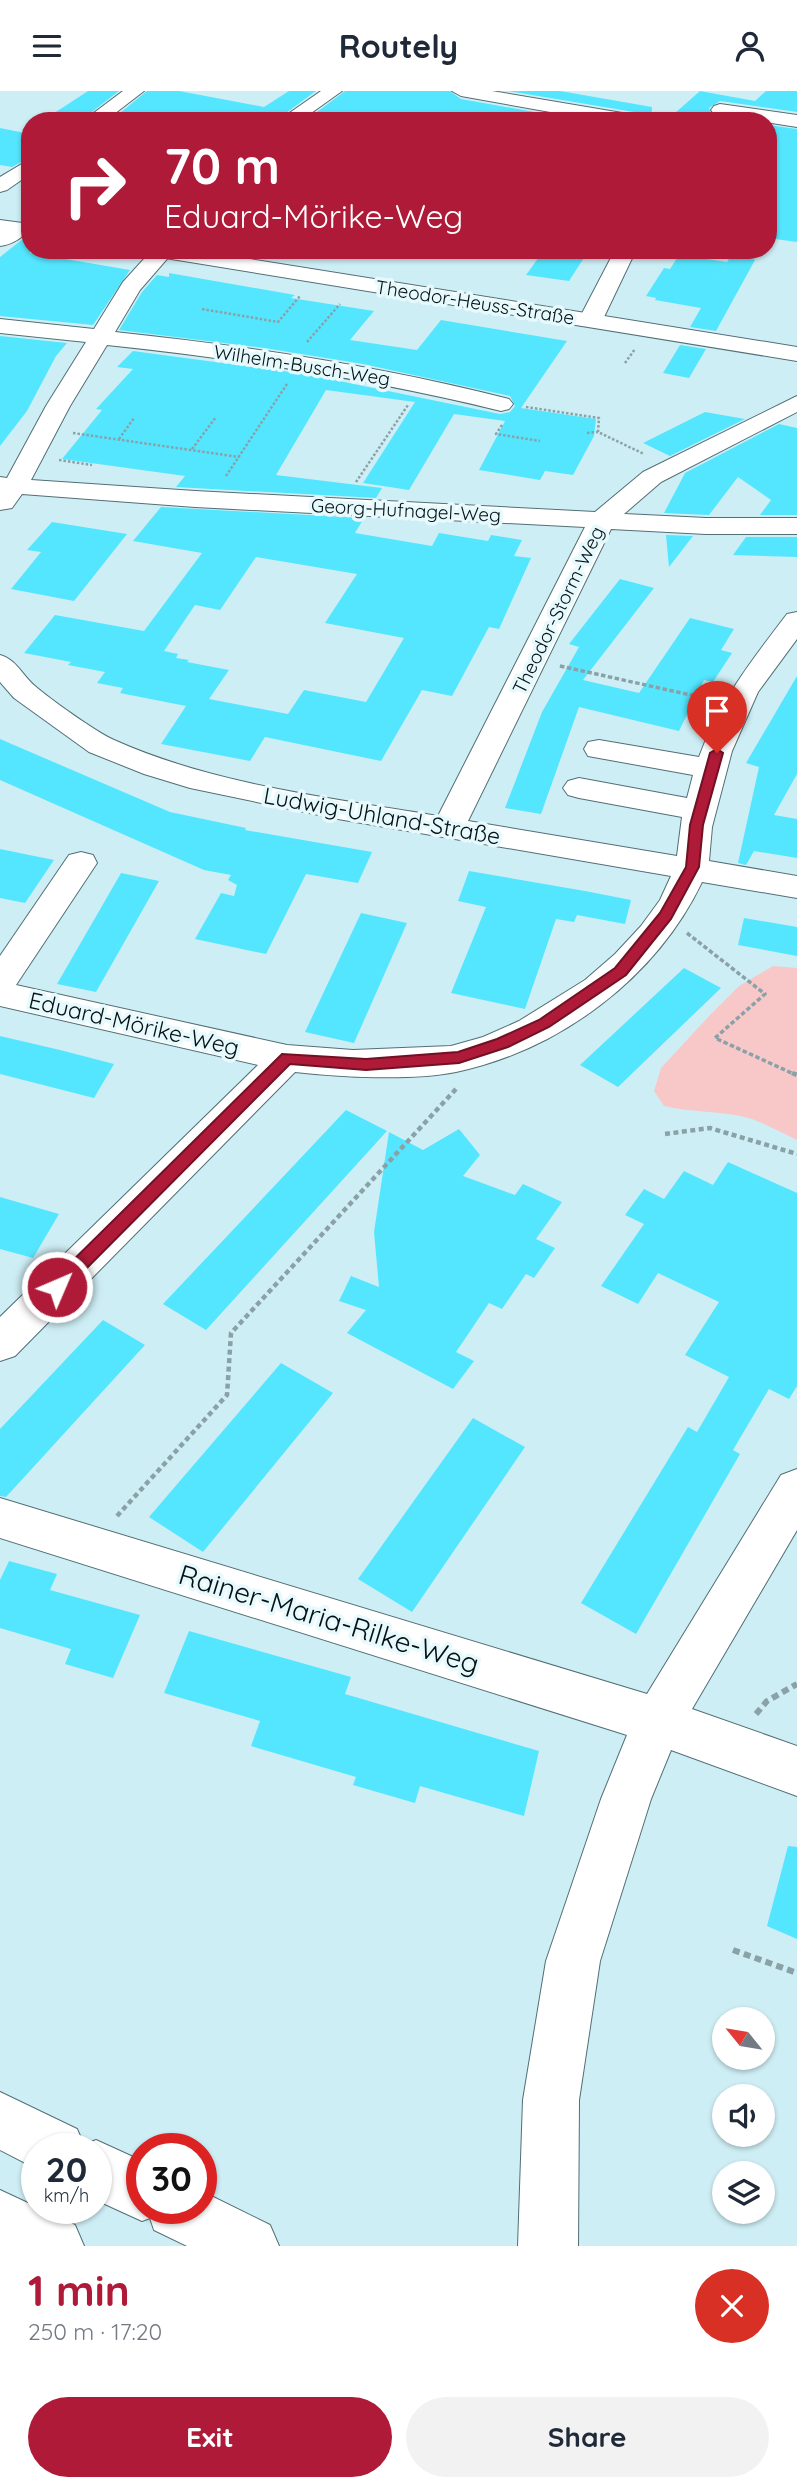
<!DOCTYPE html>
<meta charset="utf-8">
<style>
body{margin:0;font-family:Quicksand,sans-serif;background:#f2f2f3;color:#1f2937;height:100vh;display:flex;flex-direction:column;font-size:26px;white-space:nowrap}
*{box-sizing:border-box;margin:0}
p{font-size:23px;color:#747a83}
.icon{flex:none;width:38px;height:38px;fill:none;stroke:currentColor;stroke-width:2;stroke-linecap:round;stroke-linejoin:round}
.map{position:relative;height:2155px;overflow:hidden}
.panel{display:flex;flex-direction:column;background:#fff;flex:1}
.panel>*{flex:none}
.guide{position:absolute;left:21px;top:21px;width:756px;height:147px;border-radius:28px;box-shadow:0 2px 5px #0004;background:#ae1a38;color:#fff;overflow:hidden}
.needle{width:46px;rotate:300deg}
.controls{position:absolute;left:712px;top:1916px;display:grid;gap:14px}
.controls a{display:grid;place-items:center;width:63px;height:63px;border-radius:50%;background:#fff;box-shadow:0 2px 5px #0004;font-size:35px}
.speed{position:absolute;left:21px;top:2042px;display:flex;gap:14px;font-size:35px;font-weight:700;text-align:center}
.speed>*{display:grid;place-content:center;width:91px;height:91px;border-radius:50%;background:#fff;box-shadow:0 2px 5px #0004;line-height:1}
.speed small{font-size:18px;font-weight:400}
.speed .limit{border:10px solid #d22;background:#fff;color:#111}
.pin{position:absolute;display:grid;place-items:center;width:60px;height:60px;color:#fff;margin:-72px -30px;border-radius:50% 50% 50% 0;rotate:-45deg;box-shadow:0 0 7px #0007}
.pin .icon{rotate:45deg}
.me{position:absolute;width:77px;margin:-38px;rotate:45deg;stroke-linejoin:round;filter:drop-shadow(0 0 5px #0008)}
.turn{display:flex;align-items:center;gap:24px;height:147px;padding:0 28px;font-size:32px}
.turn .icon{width:91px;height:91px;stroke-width:2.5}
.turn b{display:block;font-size:49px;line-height:60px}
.round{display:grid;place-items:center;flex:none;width:74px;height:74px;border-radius:37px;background:#f2f2f3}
.head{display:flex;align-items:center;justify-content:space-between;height:119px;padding:0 28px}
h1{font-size:42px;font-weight:700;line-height:52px;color:#ae1a38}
.cta{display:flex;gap:14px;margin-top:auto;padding:14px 28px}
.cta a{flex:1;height:80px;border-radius:42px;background:#ae1a38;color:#fff;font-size:28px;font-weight:700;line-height:80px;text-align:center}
.cta a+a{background:#f2f2f3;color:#1f2937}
header{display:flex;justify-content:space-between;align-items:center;height:91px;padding:0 28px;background:#fff;font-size:32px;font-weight:700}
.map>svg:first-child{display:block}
.green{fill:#f8c8c9}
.building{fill:#54e6fe;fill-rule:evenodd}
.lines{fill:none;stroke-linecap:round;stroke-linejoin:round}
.minor-casing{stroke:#526f75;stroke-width:2}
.major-casing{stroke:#526f75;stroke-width:2}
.highway-casing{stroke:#526f75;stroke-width:2}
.path-far3{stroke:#89a1a7;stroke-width:2.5;stroke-dasharray:2.5 2;stroke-linecap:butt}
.path-far2{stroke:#89a1a7;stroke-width:3.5;stroke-dasharray:4.5 2.5;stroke-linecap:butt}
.path-far1{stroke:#89a1a7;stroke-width:4.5;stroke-dasharray:5 3.5;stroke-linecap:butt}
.path{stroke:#89a1a7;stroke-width:6;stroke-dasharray:7 4.5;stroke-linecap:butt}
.minor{fill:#fff;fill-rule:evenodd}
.major{fill:#fff;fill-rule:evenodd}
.highway{fill:#fff;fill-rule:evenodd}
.route{fill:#ae1a38;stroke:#711124;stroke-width:2}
.labels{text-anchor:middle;stroke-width:7;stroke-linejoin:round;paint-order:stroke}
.far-street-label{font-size:19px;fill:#061114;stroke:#e6f9fd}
.street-label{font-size:23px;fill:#061114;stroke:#e6f9fd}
.near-street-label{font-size:28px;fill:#061114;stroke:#e6f9fd}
</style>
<header><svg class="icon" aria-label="menu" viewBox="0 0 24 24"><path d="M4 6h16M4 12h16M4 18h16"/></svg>Routely<svg class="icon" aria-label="person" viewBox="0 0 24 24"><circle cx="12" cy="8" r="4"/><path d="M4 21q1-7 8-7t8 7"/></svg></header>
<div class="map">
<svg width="797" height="2155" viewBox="0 0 797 2155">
<rect width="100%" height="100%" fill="#ceeef5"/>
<path class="green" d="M773 875 797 877V1049C779 1041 760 1029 741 1025 715 1020 690 1021 664 1015L654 1000 661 977 709 925 739 895Z"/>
<path class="building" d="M88 0H119L80 30H42Z
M147 0H179L264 16 289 0H316L275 30H110Z
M345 0H450L461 8 585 30H483L437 21 429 30H305Z
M508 0H560L652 16 651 30H646L634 21Z
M700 0 755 10 766 0H797V21L720 10 709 17 712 25 740 30H666Z
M768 34 797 38V151L768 147Z
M0 37 30 43V66L12 76 0 74Z
M24 147 30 148V162L130 179 93 234 0 225V166Z
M544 159H589L569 190 526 184Z
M734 159 755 169 716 240 690 236 701 217 655 209 656 207 646 205 664 177 670 178 679 164 727 171 704 211Z
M169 182 295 204 291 207 374 220 350 249 417 259 441 229 567 250 521 317 596 328 594 345 573 384 545 380 540 389 479 379 505 330 454 323 409 399 363 392 415 311 326 299 276 384 382 397 376 407 176 396 185 385 62 368 102 319 96 318 133 278 117 276 133 260 305 283 500 323 510 321 515 315 510 305 363 273 264 257 119 239 142 201 157 184 169 186Z
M0 245 67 252 56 265 27 320 0 355Z
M680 254 706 258 689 287 663 282Z
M705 321 745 328 670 365 643 352Z
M779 333 797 337V424H760L771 409 738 386 709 424 664 422 685 382Z
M161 416 364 427 355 442 432 455 439 442 488 450 491 444 522 449 514 465 531 467 499 538 489 536 452 605 422 599 381 670 265 646 250 670 161 653 186 615 120 602 123 597 97 592 105 581 68 574 71 571 24 562 55 524 144 540 202 462 133 450ZM256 466 357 483 325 532 404 547 366 611 304 599 288 623 209 608 229 579 187 571 189 569 176 567 178 563 164 560 195 514 220 519Z
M52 431 127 443 74 510 11 498 41 461 27 459Z
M666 444 693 445 669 476Z
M746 446H797V466L733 464Z
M620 488 654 497 583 589 639 602 690 527 734 538 721 559 732 562 713 591 704 589 679 640 579 616 541 723 505 717 542 621 579 556 569 553Z
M797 585V683L774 724 797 728V767L754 760 746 774 738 772 759 676 746 672Z
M0 648 170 721 246 737 245 739 372 761 358 792 306 783 266 863 195 848 221 802 234 805 237 794 228 789 231 784 204 779 0 689Z
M0 758 54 769 25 812 0 807Z
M469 780 585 800 631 809 625 833 577 824 574 831 556 828 525 918 451 902 486 816 458 810Z
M121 782 159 790 96 901 57 893Z
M361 822 407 832 354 952 305 941Z
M744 827 797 836V865L738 854Z
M684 877 721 897 618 996 580 974Z
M0 945 60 959 114 973 94 1007 0 983Z
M346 1019 387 1040 206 1239 163 1213Z
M459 1038 480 1064 463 1085 515 1104 523 1093 562 1111 536 1148 555 1157 534 1187 526 1183 502 1218 489 1212 456 1261 474 1270 453 1298 347 1242 366 1219 339 1210 351 1185 379 1196 374 1141 389 1041 423 1059Z
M728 1071 797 1102V1295L789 1308 769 1298 733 1359 740 1363 636 1543 581 1512 688 1336 697 1341 729 1286 685 1264 719 1211 658 1182 638 1213 601 1195 644 1133 625 1124 644 1098 664 1108 684 1080 713 1094Z
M0 1106 59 1123 33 1167 0 1158Z
M103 1229 145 1254 6 1406 0 1405V1338Z
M281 1272 333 1302 203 1461 149 1426Z
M473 1327 525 1356 412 1521 358 1488Z
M9 1470 57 1483 50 1499 140 1524 113 1587 65 1573 71 1558 0 1537V1489Z
M189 1540 351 1586 345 1603 539 1660 524 1725 420 1695 415 1712 353 1694 356 1686 251 1655 260 1630 164 1602Z
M788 1755 797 1756V1848L767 1835Z"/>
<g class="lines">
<defs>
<path id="minor" d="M123 0H144L105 30H83Z
M321 0H342L300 30H278Z
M452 0H492L634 24 643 30H601L461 5Z
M720 13 797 24V36L714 23 711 19 714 15Z
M30 68V83L7 99 0 101V86Z
M19 132 26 134 29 138C23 147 11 154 0 155V141Z
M152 159 173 161 140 199 115 241C247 255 380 275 509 308L513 313 509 318 501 320C372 288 239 268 107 254L70 315 31 389 195 400 595 421 643 381 797 305V321L661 391 624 423 706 427H797V443H706L611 438 468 730 677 765 682 726 579 707 568 704 563 697 568 690 579 687 687 707 693 684 599 667 588 665 584 658 588 651 599 649 699 666C719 611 752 569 787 523L797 521V548L758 601 732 660 712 736 709 770 797 785V807L702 791C656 887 560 959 456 981 412 990 339 986 295 981L15 1265 0 1270V1226L258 974 0 915V865L69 764 81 761 93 764 97 772 16 894 287 954 353 959 451 955 483 946 519 930 585 889 615 863 641 835 660 809 671 785 338 728 190 697 144 683 89 661 14 607 0 591V564C17 569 22 584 35 595 50 608 96 641 114 649 215 694 330 707 438 725L585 436 195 416 22 403 12 417 0 419V386L7 387 46 315 86 251 0 242V228L94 238 123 191Z
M615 159H636L604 226 597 235H581L578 230Z
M797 1378V1439L692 1618 797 1655V1705L671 1659 651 1708 600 1870 579 2009 578 2155H518L523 2009 546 1870 601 1708 627 1644 0 1447V1407L647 1603 781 1384Z"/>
<path id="major" d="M0 129 30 133V145L0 141Z
M143 159H194L797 256V270L153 165 146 163Z"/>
<path id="highway" d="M0 2001 77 2038 84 2054 96 2049 142 2070V2118H201V2100L270 2134 279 2155H187L154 2139 150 2127 142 2130 96 2109V2058H37V2078L0 2059Z
M0 2099 75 2134 84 2155H0Z"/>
</defs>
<use href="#minor" class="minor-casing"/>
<use href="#major" class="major-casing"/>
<use href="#highway" class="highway-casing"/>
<path class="path-far3" d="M96 159 126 164
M202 218 278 231 300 205
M307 251 340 213
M625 272 635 258
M526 316 599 327 598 341 644 363
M502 334 496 343 540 350
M73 342 239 366
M587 342 598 341
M119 348 134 327
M192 358 216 326
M59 369 92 374
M226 385 287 293
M356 391 408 314
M560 575 564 576"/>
<path class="path-far2" d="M560 575 709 608
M687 842 765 903 715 947 796 984"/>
<path class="path-far1" d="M792 982 797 984
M665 1043 710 1037 797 1063
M117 1425 227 1304 231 1242 456 998"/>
<path class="path" d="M756 1623 767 1610 797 1593
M733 1859 797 1882"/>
<use href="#minor" class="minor"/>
<use href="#major" class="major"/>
<use href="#highway" class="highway"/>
</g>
<path class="route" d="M717 658 723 662 703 734 699 776 671 828 626 884 549 936 508 956 459 972 366 979 290 973 63 1201H51L49 1196 51 1191 282 963 366 968 458 961 497 948 539 929 615 877 660 822 686 776 690 734 710 662Z"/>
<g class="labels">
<g class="far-street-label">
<text transform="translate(475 211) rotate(9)" y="7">Theodor-Heuss-Straße</text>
<text transform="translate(302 274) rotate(9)" y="7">Wilhelm-Busch-Weg</text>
<text transform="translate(406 419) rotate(3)" y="7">Georg-Hufnagel-Weg</text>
<text transform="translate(558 519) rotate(-64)" y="7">Theodor-Storm-Weg</text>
</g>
<g class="street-label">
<text transform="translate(382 725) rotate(10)" y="8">Ludwig-Uhland-Straße</text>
<text transform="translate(134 933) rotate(13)" y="8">Eduard-Mörike-Weg</text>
</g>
<g class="near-street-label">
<text transform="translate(329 1528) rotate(17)" y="10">Rainer-Maria-Rilke-Weg</text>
</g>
</g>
</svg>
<div class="controls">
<a><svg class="needle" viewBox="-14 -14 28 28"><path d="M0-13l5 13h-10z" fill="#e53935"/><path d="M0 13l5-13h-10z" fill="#747a83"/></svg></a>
<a><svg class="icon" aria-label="sound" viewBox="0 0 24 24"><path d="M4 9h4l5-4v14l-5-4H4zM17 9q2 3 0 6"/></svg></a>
<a><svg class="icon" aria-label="layers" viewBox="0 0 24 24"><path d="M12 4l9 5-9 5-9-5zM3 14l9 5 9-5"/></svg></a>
</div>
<div class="speed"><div>20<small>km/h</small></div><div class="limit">30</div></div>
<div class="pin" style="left:717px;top:662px;background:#d93025"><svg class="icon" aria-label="arrive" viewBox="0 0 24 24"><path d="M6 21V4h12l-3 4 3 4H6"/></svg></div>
<svg class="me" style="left:57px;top:1196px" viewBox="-20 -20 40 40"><circle r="17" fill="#ae1a38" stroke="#fff" stroke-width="3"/><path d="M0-11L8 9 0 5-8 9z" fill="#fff"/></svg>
<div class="guide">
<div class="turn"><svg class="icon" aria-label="right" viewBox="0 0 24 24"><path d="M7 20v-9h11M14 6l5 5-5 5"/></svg><div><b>70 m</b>Eduard-Mörike-Weg</div></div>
</div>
</div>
<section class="panel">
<div class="head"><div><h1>1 min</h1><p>250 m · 17:20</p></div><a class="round" style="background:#d93025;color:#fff"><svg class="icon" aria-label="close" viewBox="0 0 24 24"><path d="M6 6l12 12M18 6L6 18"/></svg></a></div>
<div class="cta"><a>Exit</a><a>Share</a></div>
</section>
